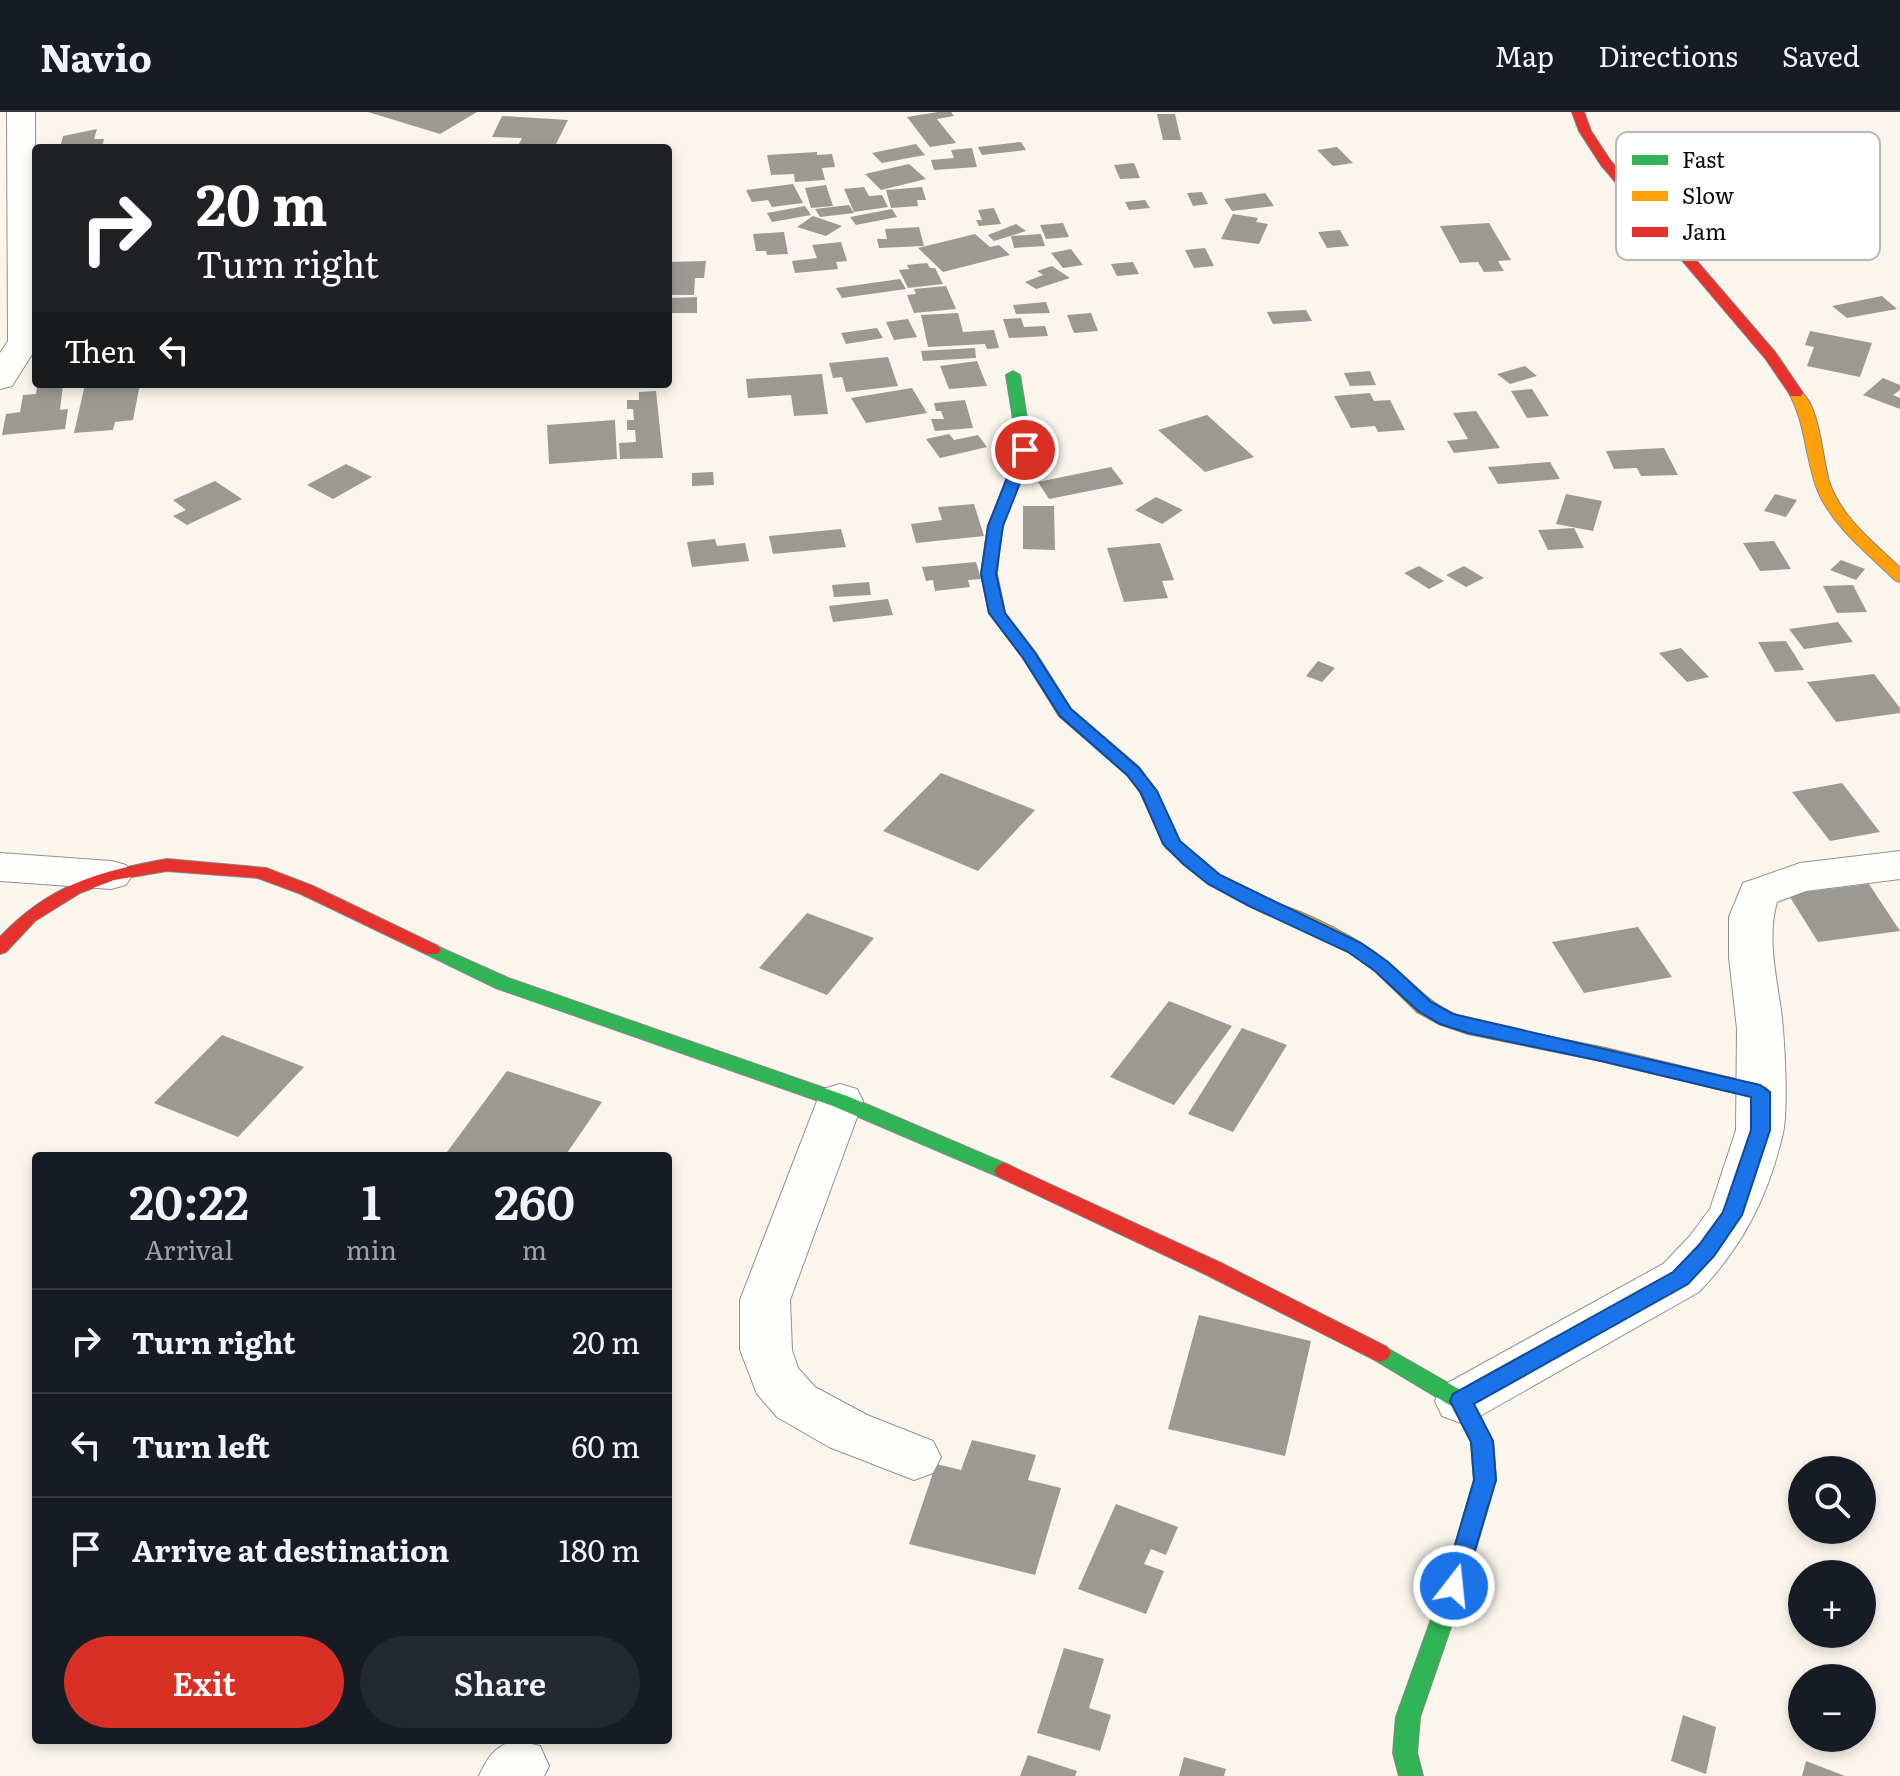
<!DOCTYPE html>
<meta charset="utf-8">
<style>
body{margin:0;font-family:Literata,serif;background:#242831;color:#f1f3f6;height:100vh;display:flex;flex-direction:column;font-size:30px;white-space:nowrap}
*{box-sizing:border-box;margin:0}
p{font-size:26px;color:#9ea1a6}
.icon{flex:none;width:44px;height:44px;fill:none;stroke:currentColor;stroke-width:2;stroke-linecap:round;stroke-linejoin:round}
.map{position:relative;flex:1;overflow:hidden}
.drawer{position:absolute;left:32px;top:1040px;width:640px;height:592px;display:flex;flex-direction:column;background:#171b24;border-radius:8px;box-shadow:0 4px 12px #0003}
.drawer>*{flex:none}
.hud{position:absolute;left:32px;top:32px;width:640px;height:244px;border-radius:8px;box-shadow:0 4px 12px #0003;background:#202124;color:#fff;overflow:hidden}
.controls{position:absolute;left:1788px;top:1344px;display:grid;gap:16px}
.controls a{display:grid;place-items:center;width:88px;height:88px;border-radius:50%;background:#171b24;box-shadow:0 4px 12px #0003;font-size:40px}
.pin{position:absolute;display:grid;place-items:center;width:68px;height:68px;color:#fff;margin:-34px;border:4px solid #fff;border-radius:50%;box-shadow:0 2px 8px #0007}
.me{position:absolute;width:88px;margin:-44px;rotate:16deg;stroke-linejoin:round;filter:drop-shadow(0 0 6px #0008)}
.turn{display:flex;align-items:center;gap:28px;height:168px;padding:0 32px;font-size:36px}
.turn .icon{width:104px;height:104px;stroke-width:2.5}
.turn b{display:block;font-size:56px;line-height:68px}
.then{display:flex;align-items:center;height:76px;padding:0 32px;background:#0003;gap:16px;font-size:30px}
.eta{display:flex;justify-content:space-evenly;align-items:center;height:136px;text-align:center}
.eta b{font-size:48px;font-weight:600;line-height:56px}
.primary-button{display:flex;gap:16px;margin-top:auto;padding:16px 32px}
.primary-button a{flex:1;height:92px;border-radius:48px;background:#d93025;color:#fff;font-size:32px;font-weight:600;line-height:92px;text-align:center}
.primary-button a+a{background:#242831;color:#f1f3f6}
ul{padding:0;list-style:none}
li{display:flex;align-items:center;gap:24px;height:104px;padding:0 32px;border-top:2px solid #363941}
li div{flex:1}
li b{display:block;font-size:30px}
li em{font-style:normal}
header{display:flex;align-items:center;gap:48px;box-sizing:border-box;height:112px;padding:0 40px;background:#171b24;border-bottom:2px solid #363941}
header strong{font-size:38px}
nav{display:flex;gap:44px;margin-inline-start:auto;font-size:28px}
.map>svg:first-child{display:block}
.building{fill:#9c9894}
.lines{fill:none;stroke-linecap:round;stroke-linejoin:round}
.street-casing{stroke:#93918d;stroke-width:2}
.fast-casing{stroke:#898783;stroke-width:2}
.slow-casing{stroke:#898783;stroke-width:2}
.jam-casing{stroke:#898783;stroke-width:2}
.street{fill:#fefefc;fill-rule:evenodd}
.fast{fill:#30b455;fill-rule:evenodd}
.slow{fill:#ff9f0a;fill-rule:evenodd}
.jam{fill:#e5322d;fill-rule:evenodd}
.route{fill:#1a73e8;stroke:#114b97;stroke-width:2}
.key{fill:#fff;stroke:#b6b6b6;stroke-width:2}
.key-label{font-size:22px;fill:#0b0b0b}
</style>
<header>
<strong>Navio</strong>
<nav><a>Map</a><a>Directions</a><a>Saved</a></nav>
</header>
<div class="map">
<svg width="1900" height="1664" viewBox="0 0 1900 1664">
<rect width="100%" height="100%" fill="#faf6ed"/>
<path class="building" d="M368 0H477L440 22Z
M938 0H951L954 4 937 7 956 31 930 35 907 5Z
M1157 2H1175L1181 28H1163Z
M502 4 568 8 554 36 518 34 522 26 492 25Z
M97 17 94 27H104L102 35 60 36 63 24Z
M1021 30 1026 38 982 43 978 35Z
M916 32 925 43 882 51 872 41Z
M1337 35 1353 51 1333 54 1317 38Z
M972 36 977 55 934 58 931 48 954 46 951 38Z
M817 40V43L832 42 835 55 822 56 825 68 795 70 794 62 771 63 767 43Z
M1134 51 1140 66 1120 67 1114 53Z
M909 52 926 67 881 78 865 62Z
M793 72 803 91 772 95 768 88 752 90 746 78Z
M826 73 833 94 811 96 805 76Z
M864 75 869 84 882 83 888 95 854 100 844 77Z
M922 75 926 88H917L918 94 891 96 886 78Z
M1202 80 1208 92 1193 94 1187 81Z
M1265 81 1274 94 1232 99 1224 87Z
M1145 88 1150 96 1129 98 1125 90Z
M849 93 854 101 820 105 815 97Z
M805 94 811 103 772 110 767 101Z
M994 96 1001 112 979 114 976 108H982L978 98Z
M892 97 897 105 856 113 850 105Z
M1233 102 1258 106 1256 110 1268 112 1259 132 1221 127Z
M813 104 842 114 826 124 797 115Z
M1063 111 1069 125 1046 127 1040 113Z
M1489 111 1511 148 1498 149 1504 159 1484 160 1478 150 1460 151 1440 114Z
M1016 112 1026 119 994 129 988 123Z
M919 115 924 134 879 136 877 127H887L885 117Z
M1340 118 1349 134 1327 136 1318 120Z
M784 120 788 142 767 143 766 139H756L753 122Z
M975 122 990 135 999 133 1010 143 943 160 918 136Z
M1041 122 1045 134 1014 136 1011 124Z
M841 130 847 149 836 150 838 157 795 161 792 149 817 146 812 133Z
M1205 136 1214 154 1194 156 1185 138Z
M1071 137 1083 153 1063 156 1051 141Z
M706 149 704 166H695L694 183H668V150Z
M1133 150 1139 162 1117 164 1111 152Z
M927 151 930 156H935L943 172 908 176 899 158 909 157 907 153Z
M1052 154 1070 166 1036 177 1025 170 1043 163 1037 159Z
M900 167 906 177 842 186 836 176Z
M946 174 956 197 914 201 907 183 916 182 914 177Z
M1882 184 1897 197 1847 206 1832 194Z
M697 185V201H668V186Z
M1046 190 1050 201 1016 202 1013 193Z
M1306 198 1312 209 1273 212 1267 200Z
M958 201 963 220 994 218 999 236 987 237 985 232 928 235 921 203Z
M1091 201 1098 219 1074 221 1067 203Z
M1021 206 1024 215 1045 214 1048 224 1009 226 1003 207Z
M908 207 917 225 894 228 886 210Z
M877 216 883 226 846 232 841 221Z
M1810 219 1872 231 1860 265 1807 254 1814 235 1805 233Z
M975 236 976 246 923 249 921 239Z
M888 245 898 274 846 280 842 265 833 266 829 251Z
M977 249 987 274 949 277 940 254Z
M1525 254 1537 264 1510 272 1497 262Z
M1370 259 1376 273 1350 274 1344 261Z
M822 262 828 302 794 304 791 283 748 286 746 267Z
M1883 266 1900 273V278L1893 283 1900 286V297L1863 283Z
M85 272H140L133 308 115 310 113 318 74 321Z
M63 273 60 298 68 297 65 317 2 323 6 302 20 300 23 283 36 282 37 275Z
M912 276 927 301 866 311 851 286Z
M1532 277 1549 304 1527 306 1511 279Z
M656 279 663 346 620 347 619 331 636 330 635 318H627V308H634L633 297H627V288H639V280Z
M1370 281 1374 289 1390 288 1405 318 1378 320 1375 314 1351 316 1334 284Z
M965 288 973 316 935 319 931 307H944L941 299H936L934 291Z
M1476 299 1500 336 1454 341 1447 329 1468 327 1453 301Z
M1207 303 1254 345 1205 360 1158 318Z
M615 308 617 347 549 352 547 313Z
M949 322 954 328 978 323 987 335 940 346 926 327Z
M1664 336 1678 363 1641 364 1637 356 1614 357 1606 339Z
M1550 350 1560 367 1498 372 1488 355Z
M346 352 372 365 333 387 307 373Z
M1111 355 1124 372 1049 387 1038 370Z
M713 360 714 373 692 374V361Z
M215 369 242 387 187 413 173 404 186 398 173 388Z
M1566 382 1602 389 1593 419 1556 412Z
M1775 382 1797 388 1786 405 1764 399Z
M1156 385 1183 398 1162 412 1135 398Z
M974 392 984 424 916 431 911 412 942 408 938 395Z
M1023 394H1054L1055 438 1023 437Z
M1574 416 1584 436 1548 438 1538 418Z
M841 417 846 435 773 442 769 424Z
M715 427 717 434 745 431 749 449 692 455 687 430Z
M1774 429 1791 457 1760 459 1743 431Z
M1160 431 1174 468 1162 469 1168 486 1124 490 1107 436Z
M1841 448 1865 457 1856 468 1830 458Z
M976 450 981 467 968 468 970 475 935 479 933 468 926 469 922 455Z
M1419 454 1444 469 1429 477 1404 461Z
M1464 454 1484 466 1466 475 1446 463Z
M869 470 871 483 834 485 832 473Z
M1853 473 1867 500 1837 501 1823 474Z
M888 487 893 503 833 510 829 494Z
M1838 510 1853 530 1804 537 1789 517Z
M1786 529 1804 558 1775 560 1758 530Z
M1681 536 1709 565 1687 570 1659 541Z
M1318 549 1335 556 1322 570 1306 564Z
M1874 562 1900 596V601L1836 610 1807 570Z
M941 661 1035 698 978 759 883 719Z
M1842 671 1880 720 1830 729 1792 680Z
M1869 772 1900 819 1818 830 1788 782Z
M807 801 874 826 827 883 759 856Z
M1638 815 1672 865 1584 881 1552 830Z
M1169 889 1232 914 1174 993 1110 965Z
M1242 916 1287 933 1233 1020 1188 1002Z
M222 923 304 955 238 1025 154 991Z
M507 959 602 990 565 1044H444Z
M1199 1203 1311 1229 1285 1344 1168 1317Z
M972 1328 1036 1343 1028 1368 1061 1376 1035 1463 909 1432 936 1352 961 1358Z
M1116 1392 1178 1415 1166 1443 1151 1437 1144 1452 1164 1459 1146 1502 1078 1477Z
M1064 1536 1104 1547 1089 1596 1111 1603 1100 1639 1037 1621Z
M1683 1603 1716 1615 1706 1662 1671 1649Z
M1028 1643 1077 1659 1075 1664H1020Z
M1184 1645 1226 1657 1224 1664H1179Z
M1806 1649 1845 1664H1802Z"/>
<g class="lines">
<defs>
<path id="street" d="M7 0H35L36 236 12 274 0 277V241L8 229Z
M1900 739V767L1806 779 1777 790C1765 832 1780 875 1783 917 1785 942 1788 997 1783 1021 1768 1085 1744 1133 1699 1180L1480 1304 1461 1311 1442 1304 1435 1289 1442 1274 1663 1152 1689 1125 1710 1097 1736 1018 1737 917 1729 845V805L1743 771 1800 751Z
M0 741 111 749 126 753 132 763 126 773 111 777 0 769Z
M840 972 857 977 863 989 790 1188 792 1238 798 1256 815 1275 867 1303 933 1329 941 1345 933 1361 914 1368 829 1335 777 1305 757 1282 740 1238V1188L817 989 823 977Z
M514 1628 540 1634 549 1654 544 1664H479C488 1644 494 1636 514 1628Z"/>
<path id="fast" d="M1013 259 1020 263 1032 338 1002 414 997 462 1005 501 1036 541 1071 597 1139 655 1156 679 1179 729 1220 763 1281 793 1284 797 1281 801H1269L1208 771 1166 736 1140 680 1127 663 1059 604 1023 546 989 501 981 462 988 414 1018 338 1006 263Z
M432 832 508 866 847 984 1011 1054 1014 1059 1011 1064H997L833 994 496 876 426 842 423 838Z
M1380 1232 1469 1283 1493 1329 1496 1368 1465 1474 1420 1605 1417 1641 1423 1664H1399L1393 1641 1396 1605 1443 1474 1474 1368 1471 1329 1453 1295 1373 1247 1369 1241 1373 1235Z"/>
<path id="slow" d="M1796 277C1820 286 1822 347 1829 369 1841 406 1874 430 1900 456V470L1895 468C1867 441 1832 414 1817 377 1805 345 1806 312 1789 281Z
M1275 791C1307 800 1359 827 1385 848 1419 875 1427 893 1471 909L1601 935 1760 973 1767 975 1770 980 1767 985 1760 987 1601 949 1468 922 1439 912 1417 900 1375 859 1349 839 1269 801 1266 797Z"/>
<path id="jam" d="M1572 0H1584L1591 19 1610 48 1775 240 1803 281 1801 284H1791L1765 246 1601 53 1579 19Z
M167 747 266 756 313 774 438 834 441 838 438 842H426L301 782 258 766 167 759 114 768 80 781 35 809 6 840 0 842V825C49 773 99 759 167 747Z
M1004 1051 1221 1151 1387 1235 1391 1241 1387 1247 1380 1250 1373 1247 1207 1163 997 1064 994 1059 997 1054Z"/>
</defs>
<use href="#street" class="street-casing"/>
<use href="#fast" class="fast-casing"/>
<use href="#slow" class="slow-casing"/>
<use href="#jam" class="jam-casing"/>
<use href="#street" class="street"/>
<use href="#fast" class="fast"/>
<use href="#slow" class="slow"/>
<use href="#jam" class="jam"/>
</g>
<path class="route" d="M1025 334 1033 338 1003 414 996 462 1005 501 1035 541 1071 597 1139 656 1157 679 1180 729 1220 763 1361 831 1388 850 1431 890 1453 902 1760 973 1770 980V1018L1742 1103 1714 1144 1688 1172 1474 1292 1493 1329 1496 1368 1462 1481 1454 1484 1446 1481 1443 1474 1474 1368 1471 1330 1450 1289 1453 1282 1673 1160 1699 1133 1723 1100 1751 1018V985L1601 949 1468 921 1440 912 1418 899 1375 859 1348 840 1249 794 1208 772 1183 752 1163 732 1141 681 1127 663 1060 604 1023 546 989 501 981 462 988 414 1018 338Z"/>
<rect x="1616" y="20" width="264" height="128" rx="12" class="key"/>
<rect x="1632" y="43" width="36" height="10" fill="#30b455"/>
<rect x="1632" y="79" width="36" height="10" fill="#ff9f0a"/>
<rect x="1632" y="115" width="36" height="10" fill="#e5322d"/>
<g class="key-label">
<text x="1682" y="56">Fast</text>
<text x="1682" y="92">Slow</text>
<text x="1682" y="128">Jam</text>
</g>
</svg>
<div class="controls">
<a><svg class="icon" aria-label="search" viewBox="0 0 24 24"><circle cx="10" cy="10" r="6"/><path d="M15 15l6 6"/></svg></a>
<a>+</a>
<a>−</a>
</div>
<div class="pin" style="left:1025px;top:338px;background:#d93025"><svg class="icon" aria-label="arrive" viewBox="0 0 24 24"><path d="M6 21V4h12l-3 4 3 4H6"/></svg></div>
<svg class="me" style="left:1454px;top:1474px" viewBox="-20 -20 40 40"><circle r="17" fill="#1a73e8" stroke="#fff" stroke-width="3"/><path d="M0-11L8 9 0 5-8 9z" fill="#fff"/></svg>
<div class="hud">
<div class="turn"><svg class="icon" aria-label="right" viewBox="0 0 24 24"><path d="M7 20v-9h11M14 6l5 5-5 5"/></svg><div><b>20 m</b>Turn right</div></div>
<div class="then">Then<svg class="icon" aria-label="left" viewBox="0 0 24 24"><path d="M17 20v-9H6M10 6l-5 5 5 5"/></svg></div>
</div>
<section class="drawer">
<div class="eta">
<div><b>20:22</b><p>Arrival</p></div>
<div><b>1</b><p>min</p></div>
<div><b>260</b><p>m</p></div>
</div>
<ul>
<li><svg class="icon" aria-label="right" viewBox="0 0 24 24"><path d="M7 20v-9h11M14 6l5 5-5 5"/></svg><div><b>Turn right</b></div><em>20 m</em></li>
<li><svg class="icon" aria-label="left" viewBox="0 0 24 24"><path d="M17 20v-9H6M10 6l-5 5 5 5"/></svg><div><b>Turn left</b></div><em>60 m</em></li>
<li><svg class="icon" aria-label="arrive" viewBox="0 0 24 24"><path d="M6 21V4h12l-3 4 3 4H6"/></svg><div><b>Arrive at destination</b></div><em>180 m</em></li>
</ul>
<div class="primary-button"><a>Exit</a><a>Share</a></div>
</section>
</div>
